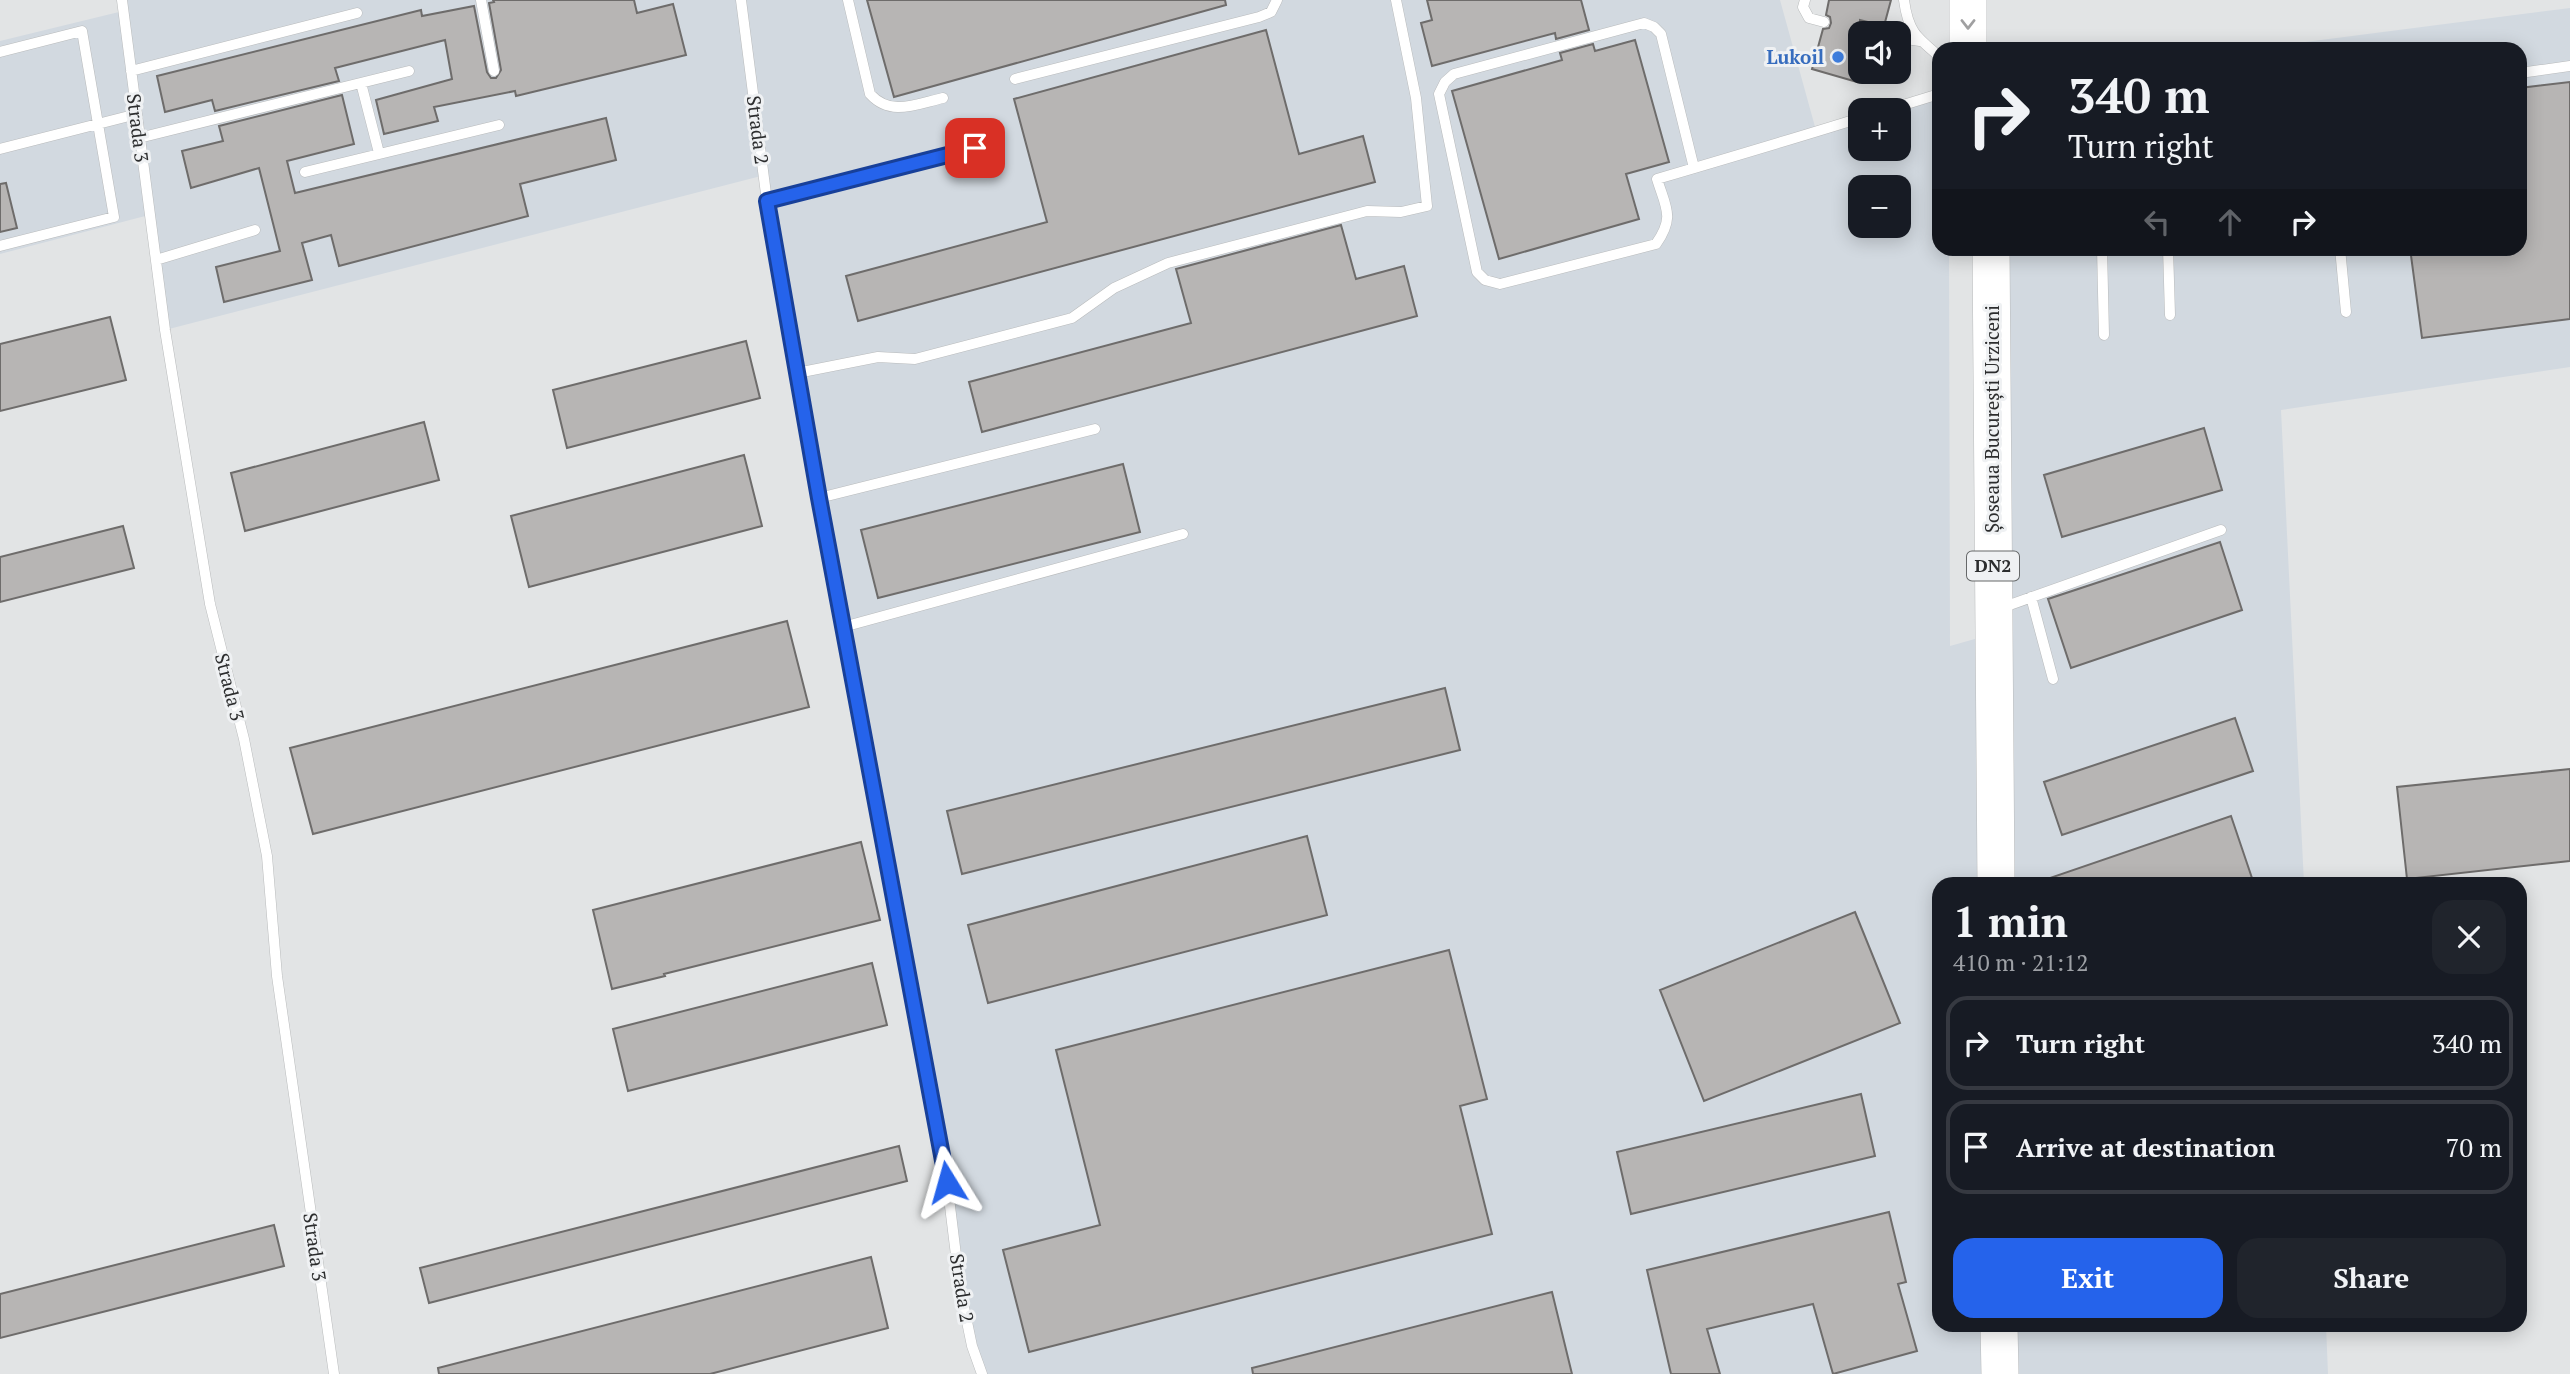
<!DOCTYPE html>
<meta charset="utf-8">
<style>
body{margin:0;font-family:"PT Serif",serif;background:#20242c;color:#f1f3f6;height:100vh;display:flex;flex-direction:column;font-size:26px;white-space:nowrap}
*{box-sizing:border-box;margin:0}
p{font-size:23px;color:#9ea1a6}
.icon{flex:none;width:38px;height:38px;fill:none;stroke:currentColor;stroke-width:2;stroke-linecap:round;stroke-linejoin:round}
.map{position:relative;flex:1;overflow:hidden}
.sheet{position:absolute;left:1932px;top:877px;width:595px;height:455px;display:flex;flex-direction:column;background:#171b24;border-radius:21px;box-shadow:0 4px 18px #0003}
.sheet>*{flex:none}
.guide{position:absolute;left:1932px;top:42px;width:595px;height:214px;border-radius:21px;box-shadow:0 4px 18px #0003;background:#171b24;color:#f1f3f6;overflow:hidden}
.fabs{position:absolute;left:1848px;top:21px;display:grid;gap:14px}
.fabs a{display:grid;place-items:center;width:63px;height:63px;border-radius:14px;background:#171b24;box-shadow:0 4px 18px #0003;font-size:35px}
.pin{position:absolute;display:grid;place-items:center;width:60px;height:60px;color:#fff;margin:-30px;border-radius:14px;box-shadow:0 4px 10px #0006}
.me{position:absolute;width:77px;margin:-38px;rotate:352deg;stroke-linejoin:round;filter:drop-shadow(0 0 5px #0008)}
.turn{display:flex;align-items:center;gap:24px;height:147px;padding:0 21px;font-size:32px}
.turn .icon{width:91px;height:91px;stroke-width:2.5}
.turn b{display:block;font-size:49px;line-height:60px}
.lanes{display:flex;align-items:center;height:66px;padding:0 21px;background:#0003;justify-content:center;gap:35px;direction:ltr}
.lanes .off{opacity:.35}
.round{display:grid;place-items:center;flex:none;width:74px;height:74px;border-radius:21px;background:#20242c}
.overview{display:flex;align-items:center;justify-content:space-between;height:119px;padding:0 21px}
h1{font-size:42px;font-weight:800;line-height:52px}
.action{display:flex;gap:14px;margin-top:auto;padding:14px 21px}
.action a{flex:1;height:80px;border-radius:21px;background:#2563eb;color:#fff;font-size:28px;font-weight:800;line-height:80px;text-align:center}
.action a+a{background:#20242c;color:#f1f3f6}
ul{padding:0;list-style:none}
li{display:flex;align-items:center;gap:21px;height:94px;margin:0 14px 10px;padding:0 7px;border:4px solid #363941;border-radius:21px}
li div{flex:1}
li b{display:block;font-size:26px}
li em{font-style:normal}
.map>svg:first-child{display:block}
.built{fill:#d2d9e0;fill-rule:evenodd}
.building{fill:#b7b5b4;stroke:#6e6c6b;stroke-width:2}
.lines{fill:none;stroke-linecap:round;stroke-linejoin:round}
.lane-casing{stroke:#b9bbbc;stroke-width:11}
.highway-casing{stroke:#b9bbbc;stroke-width:38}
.lane{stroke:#fff;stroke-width:10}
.highway{stroke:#fff;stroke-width:37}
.oneway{stroke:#a0a0a1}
.route-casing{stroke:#184099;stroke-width:18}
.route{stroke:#2563eb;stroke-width:12}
.shop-dot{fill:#3f7fe0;stroke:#eff1f3;stroke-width:2.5}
.labels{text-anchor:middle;stroke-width:6;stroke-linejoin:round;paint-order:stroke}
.shield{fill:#eff1f3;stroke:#666869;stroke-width:2}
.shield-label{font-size:18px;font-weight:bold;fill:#2c2d2e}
.shop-label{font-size:19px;font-weight:bold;fill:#366cbe;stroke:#eff1f3;text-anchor:end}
.street-label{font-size:19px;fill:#2c2d2e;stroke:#eff1f3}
</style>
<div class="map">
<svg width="2570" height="1374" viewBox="0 0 2570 1374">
<rect width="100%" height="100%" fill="#e2e4e5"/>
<path class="built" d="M122 0H1780L1817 134 1860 122V149H1899V110L1939 99V248L1949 249 1950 646 2003 631 2009 249 2520 248V49H2273L2274 46 2570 8V367L2281 410 2304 884H1939V1325H2326L2328 1374H982L972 1346 943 1157 761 176 165 330 149 215 0 254V41L123 11ZM1860 187H1899V226H1860Z"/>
<path class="building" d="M493 0H634L637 13 673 4 686 55 516 96 515 91 434 107 438 121 384 134 376 100 452 79 445 40 335 68 339 81 215 111 212 100 165 112 157 76 421 10 422 16 474 6 487 72 491 78H496L501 70 489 3 494 2Z
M867 0H1225L1226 5 894 97Z
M1427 0H1581L1589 30 1556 39 1555 33 1432 66 1421 23 1432 20Z
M1829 0H1891L1884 26 1860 20V25L1852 28V36L1860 40V71L1857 82 1812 69 1823 29 1829 28 1831 23 1830 17 1826 15Z
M1266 30 1299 154 1363 136 1375 182 858 321 846 276 1047 222 1014 99Z
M1635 40 1669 162 1626 174 1639 219 1499 259 1452 91 1562 60 1560 53 1593 44 1595 51Z
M2570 82V319L2422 338 2410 248H2520V88Z
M342 95 354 144 287 161 295 193 606 118 616 160 520 184 528 216 339 266 331 235 302 243 312 280 224 302 216 267 280 251 259 168 191 188 182 151 223 141 219 126Z
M6 183 17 228 0 232V184Z
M1341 225 1356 279 1404 266 1417 316 982 432 969 382 1191 323 1176 269Z
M110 317 126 380 0 411V344Z
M746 341 760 398 567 448 553 390Z
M424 422 439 480 245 531 231 473Z
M2204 428 2222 490 2062 537 2044 475Z
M744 455 762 526 529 587 511 516Z
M1123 464 1140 532 878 598 861 530Z
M123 526 134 568 0 602V557Z
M2220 542 2242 610 2071 668 2048 599Z
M787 621 809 707 313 834 290 748Z
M1445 688 1460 750 962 874 947 811Z
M2235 718 2253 771 2062 835 2044 782Z
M2570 769V861L2407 879 2397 787Z
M2231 816 2254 884H2042L2041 881Z
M1307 836 1327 915 988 1003 968 925Z
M861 842 880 920 664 974 665 976 612 989 593 910Z
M1855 912 1900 1023 1704 1101 1660 990Z
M1449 950 1487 1099 1460 1106 1492 1234 1029 1352 1003 1250 1100 1225 1056 1050Z
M872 963 887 1025 628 1091 613 1029Z
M1861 1094 1875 1156 1631 1214 1617 1152Z
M899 1146 907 1181 429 1303 420 1268Z
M1889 1212 1906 1282 1898 1284 1917 1351 1833 1374 1813 1304 1707 1329 1720 1374H1671L1647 1270Z
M274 1225 284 1266 0 1338V1294Z
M871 1257 888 1328 710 1374H439L438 1368Z
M1552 1292 1572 1374H1253L1252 1368Z"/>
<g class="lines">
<defs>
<path id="lane" d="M122 0 165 330 210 604 244 739 267 856 277 976 334 1374
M481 0 494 71
M741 0 770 225 819 498 944 1157 960 1288 972 1346 982 1374
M848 0 870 94C891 117 916 104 943 98
M1805 0 1803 7 1809 18 1824 22
M1904 0C1908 31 1916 37 1939 56
M1858 32 1867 33
M1899 38 1920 41
M0 52 82 31 114 217 0 246
M131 71 357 13
M2520 73 2570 66
M1015 79 1259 17 1271 12 1277 0
M361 83 379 153
M1887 110 1939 94
M139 138 409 71
M0 149 137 114
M1694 168 1661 34 1654 27 1644 23 1454 74 1445 82 1439 94 1477 272 1485 280 1500 284 1656 244C1675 217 1666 208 1657 179 1725 159 1793 139 1860 118
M305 172 499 125
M767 201 975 148
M2102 248 2104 335
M2168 248 2170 315
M2340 248 2346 312
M156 260 255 230
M797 373 878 357 915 359 1072 318 1114 288 1168 263 1367 211 1401 212 1427 206 1416 98 1396 0
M819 498 1095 429
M2031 597 2053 679
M2001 608 2221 530
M843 627 1183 534"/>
<path id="highway" d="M1968 0V49
M1991 248 1996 884
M1999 1325 2000 1374"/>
</defs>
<use href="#lane" class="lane-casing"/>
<use href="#highway" class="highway-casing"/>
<use href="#lane" class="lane"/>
<use href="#highway" class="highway"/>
</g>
<defs><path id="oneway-chevron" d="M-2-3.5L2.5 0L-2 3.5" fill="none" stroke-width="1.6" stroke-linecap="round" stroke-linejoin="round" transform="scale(1.75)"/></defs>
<use class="oneway" href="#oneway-chevron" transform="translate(1968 24) rotate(90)"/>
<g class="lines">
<defs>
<path id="route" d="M947 1182 819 498 767 201 975 148"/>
</defs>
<use href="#route" class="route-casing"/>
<use href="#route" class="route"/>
</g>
<circle class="shop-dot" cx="1838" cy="57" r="7"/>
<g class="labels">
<rect class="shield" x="1967" y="551.5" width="52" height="29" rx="5"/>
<g class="shield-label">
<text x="1993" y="572">DN2</text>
</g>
<g class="shop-label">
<text x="1824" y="64">Lukoil</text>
</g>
<g class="street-label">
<text transform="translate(138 128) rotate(83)" y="7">Strada 3</text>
<text transform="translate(758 130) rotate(83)" y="7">Strada 2</text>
<text transform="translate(1992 419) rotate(-90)" y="7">Șoseaua București Urziceni</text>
<text transform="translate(230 687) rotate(76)" y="7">Strada 3</text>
<text transform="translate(315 1247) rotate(82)" y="7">Strada 3</text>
<text transform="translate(962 1288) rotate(81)" y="7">Strada 2</text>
</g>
</g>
</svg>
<div class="fabs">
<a><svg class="icon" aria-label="sound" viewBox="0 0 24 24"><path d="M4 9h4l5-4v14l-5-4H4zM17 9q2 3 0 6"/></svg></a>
<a>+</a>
<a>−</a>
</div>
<div class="pin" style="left:975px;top:148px;background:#d93025"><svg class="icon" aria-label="arrive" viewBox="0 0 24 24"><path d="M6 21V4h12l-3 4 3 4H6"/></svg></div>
<svg class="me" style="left:947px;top:1182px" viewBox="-20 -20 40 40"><path d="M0-17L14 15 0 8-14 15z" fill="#2563eb" stroke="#fff" stroke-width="4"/></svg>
<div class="guide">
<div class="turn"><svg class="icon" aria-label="right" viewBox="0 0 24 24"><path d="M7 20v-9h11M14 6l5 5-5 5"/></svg><div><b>340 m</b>Turn right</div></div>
<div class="lanes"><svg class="icon off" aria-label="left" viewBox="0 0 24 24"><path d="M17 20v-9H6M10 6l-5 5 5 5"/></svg><svg class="icon off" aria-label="ahead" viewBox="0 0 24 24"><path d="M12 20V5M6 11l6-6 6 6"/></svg><svg class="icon" aria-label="right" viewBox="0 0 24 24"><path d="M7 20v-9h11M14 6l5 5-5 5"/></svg></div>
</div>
<section class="sheet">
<div class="overview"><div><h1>1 min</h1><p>410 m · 21:12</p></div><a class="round"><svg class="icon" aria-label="close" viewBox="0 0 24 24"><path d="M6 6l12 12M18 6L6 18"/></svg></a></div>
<ul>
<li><svg class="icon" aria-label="right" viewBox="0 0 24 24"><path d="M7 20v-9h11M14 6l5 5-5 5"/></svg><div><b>Turn right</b></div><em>340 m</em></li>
<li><svg class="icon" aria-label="arrive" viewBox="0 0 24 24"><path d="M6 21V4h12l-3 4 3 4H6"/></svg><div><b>Arrive at destination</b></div><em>70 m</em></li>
</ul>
<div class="action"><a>Exit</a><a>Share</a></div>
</section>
</div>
